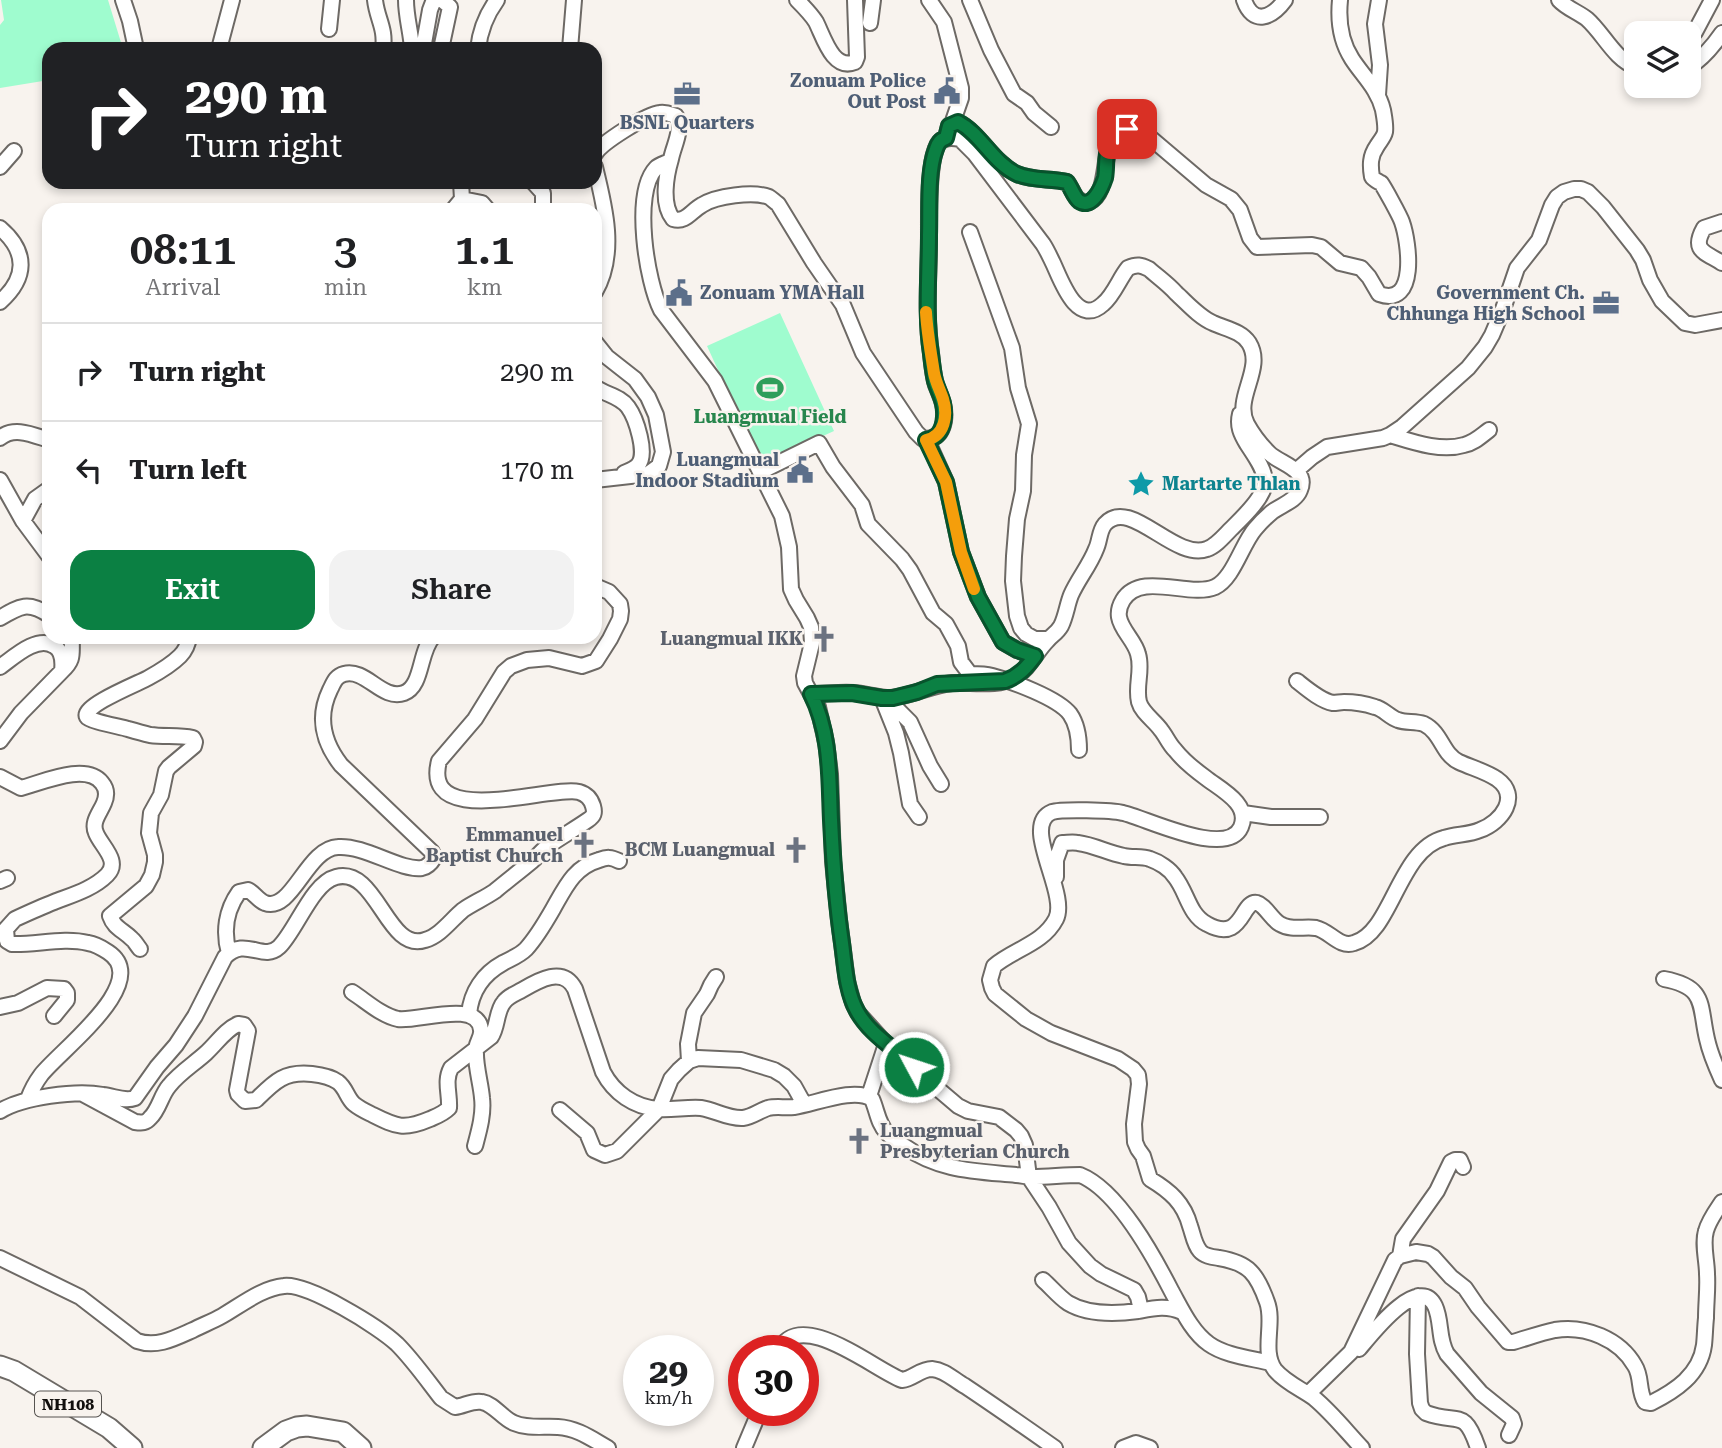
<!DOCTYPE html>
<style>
body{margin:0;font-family:"Roboto Serif",serif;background:#f2f2f2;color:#202124;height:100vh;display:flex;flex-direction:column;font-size:26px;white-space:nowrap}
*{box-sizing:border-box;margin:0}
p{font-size:23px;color:#757577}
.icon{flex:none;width:38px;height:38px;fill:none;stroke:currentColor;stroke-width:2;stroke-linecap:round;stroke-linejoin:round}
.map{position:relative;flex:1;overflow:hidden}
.drawer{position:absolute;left:42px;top:203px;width:560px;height:441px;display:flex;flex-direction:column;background:#fff;border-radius:21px;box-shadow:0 4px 10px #0003}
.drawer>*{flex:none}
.banner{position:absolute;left:42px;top:42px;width:560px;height:147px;border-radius:21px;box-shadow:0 4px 10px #0003;background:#202124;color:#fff;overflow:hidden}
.fabs{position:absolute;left:1624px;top:21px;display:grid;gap:14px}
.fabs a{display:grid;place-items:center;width:77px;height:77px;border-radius:14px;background:#fff;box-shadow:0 4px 10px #0003;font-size:35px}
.speed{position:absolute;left:623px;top:1335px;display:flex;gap:14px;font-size:35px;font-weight:700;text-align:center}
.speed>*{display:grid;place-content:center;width:91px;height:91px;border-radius:50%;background:#fff;box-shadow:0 4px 10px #0003;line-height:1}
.speed small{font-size:18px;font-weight:400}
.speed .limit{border:10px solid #d22;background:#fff;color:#111}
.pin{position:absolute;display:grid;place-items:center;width:60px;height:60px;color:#fff;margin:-30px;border-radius:14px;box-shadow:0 4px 10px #0006}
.me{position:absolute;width:77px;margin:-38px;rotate:310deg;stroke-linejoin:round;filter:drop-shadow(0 0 5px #0008)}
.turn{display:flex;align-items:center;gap:24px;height:147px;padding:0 28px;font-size:32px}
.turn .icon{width:91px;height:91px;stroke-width:2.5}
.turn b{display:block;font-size:49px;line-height:60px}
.eta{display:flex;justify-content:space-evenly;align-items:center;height:119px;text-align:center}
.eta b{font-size:42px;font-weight:600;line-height:49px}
.cta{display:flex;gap:14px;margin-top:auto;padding:14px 28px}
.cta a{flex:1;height:80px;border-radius:21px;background:#0b8043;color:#fff;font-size:28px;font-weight:600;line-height:80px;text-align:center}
.cta a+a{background:#f2f2f2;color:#202124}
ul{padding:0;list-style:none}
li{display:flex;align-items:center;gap:21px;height:98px;padding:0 28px;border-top:2px solid #e0e0e0}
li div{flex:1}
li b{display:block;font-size:26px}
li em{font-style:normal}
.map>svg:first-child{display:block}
.green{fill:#9ffccf}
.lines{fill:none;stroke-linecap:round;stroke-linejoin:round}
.minor-casing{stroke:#6d6965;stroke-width:18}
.highway-casing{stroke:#6d6965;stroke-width:23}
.minor{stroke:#fff;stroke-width:14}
.highway{stroke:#fff;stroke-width:19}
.route-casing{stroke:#07532c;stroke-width:18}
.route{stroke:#0b8043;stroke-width:12}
.slow{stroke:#f59e0b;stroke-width:12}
.labels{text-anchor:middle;stroke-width:5;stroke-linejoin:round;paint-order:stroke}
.shield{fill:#f8f3ee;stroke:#565350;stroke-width:2}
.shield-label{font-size:16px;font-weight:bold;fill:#110f0d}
.service-label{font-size:18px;font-weight:bold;fill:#4e5e75;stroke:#f8f3ee;text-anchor:end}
.leisure-label{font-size:18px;font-weight:bold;fill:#27864d;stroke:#f8f3ee}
.culture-label{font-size:18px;font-weight:bold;fill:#0d838f;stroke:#f8f3ee;text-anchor:start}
.worship-label{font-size:18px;font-weight:bold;fill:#5b616d;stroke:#f8f3ee;text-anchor:end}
</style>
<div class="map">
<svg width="1722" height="1448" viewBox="0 0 1722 1448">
<rect width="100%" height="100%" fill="#f8f3ee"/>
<path class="green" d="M1 0H108L123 49H49V80L0 88V25L4 20Z
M780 313 834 431 761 464 707 346Z"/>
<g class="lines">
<defs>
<path id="minor" d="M123 0 130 21 136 49
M375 0C377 19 386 28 383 49
M406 0C406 17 411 32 412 49
M797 0C804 7 811 14 816 22 824 38 833 71 855 62L857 57 855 0
M929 0 944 22 961 88V98L952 124
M970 0 991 50 1014 94 1027 103 1034 113 1051 127
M1244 0C1253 26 1272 18 1285 0
M1559 0C1566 8 1578 12 1587 19 1604 34 1614 59 1636 67
M870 23 873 0
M329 29 332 0
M1689 39 1695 32 1712 0
M219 49 232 0
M423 49 430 10 433 2 438 0
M441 49 450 7 442 0
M478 49C480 30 486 15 497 0
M570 49 574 0
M1689 67C1702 59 1713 46 1722 33
M1378 95 1380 65 1375 24 1379 0
M946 138 949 126 958 122C981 134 993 163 1017 174 1032 181 1051 178 1067 182 1071 187 1074 197 1079 200 1082 203 1085 203 1089 202 1117 191 1091 120 1140 129L1206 185 1231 199 1240 210 1250 238 1257 247 1312 245 1321 247 1340 263 1361 268 1369 277 1379 294C1418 308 1409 242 1402 222 1400 216 1384 187 1381 183 1380 183 1372 178 1372 177 1370 165 1370 156 1377 146 1380 141 1384 137 1385 132 1386 125 1384 116 1383 110 1378 89 1363 76 1352 59 1341 42 1338 20 1340 0
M595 154C601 143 647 114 660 113 666 112 670 114 676 116 683 131 674 144 671 159 666 176 661 204 673 219 686 223 691 211 702 205 716 196 753 191 769 197 771 198 775 202 778 204L814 263 843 305 863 353 916 432 923 439C936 440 942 433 944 421 946 407 941 397 936 385 933 375 932 363 931 353 925 314 929 275 929 236 929 215 928 164 937 146 941 137 951 137 960 139L975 154 1043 244C1047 250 1050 257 1053 263 1061 280 1077 328 1103 304 1114 295 1119 279 1128 268 1137 264 1141 265 1149 269 1158 277 1168 284 1176 293 1187 303 1199 317 1213 323 1226 329 1241 331 1249 343 1265 369 1233 398 1247 424 1253 435 1261 445 1269 453 1280 464 1309 469 1300 490 1296 501 1281 505 1272 512 1266 517 1260 523 1255 529 1242 544 1233 579 1215 587 1189 598 1141 571 1123 600 1120 605 1118 611 1119 617 1121 630 1135 641 1138 654 1143 670 1135 686 1139 702 1142 713 1155 721 1161 730 1166 736 1169 744 1175 750 1183 760 1195 770 1206 778 1220 789 1251 804 1241 827 1227 859 1146 818 1123 813 1112 810 1061 809 1052 812 1020 825 1069 893 1056 919 1043 944 1014 949 994 966L990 980 992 988 995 994 1026 1019 1051 1033 1118 1059 1133 1069 1138 1075 1139 1084 1134 1124 1135 1142 1138 1149 1143 1156 1150 1179C1170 1191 1184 1203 1190 1226 1193 1234 1194 1244 1200 1251 1204 1256 1213 1257 1219 1258 1249 1263 1257 1274 1267 1302 1275 1323 1261 1351 1275 1370 1285 1382 1301 1389 1314 1398 1332 1413 1346 1431 1362 1448
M670 161C666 163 659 165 656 168 632 193 647 283 661 310L715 381 782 516 789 547 791 589 796 600 807 618 811 627 812 643 804 676 805 683 818 707 826 742 830 774 833 861 839 920 847 981 853 1003 858 1013 886 1044 869 1096
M0 167 14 151
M595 167C605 207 617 254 595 292
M533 182 543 193V210
M462 199 482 203 488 210
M453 210 462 199 461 182
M1722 222 1704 228C1691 251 1705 252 1722 263
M0 228C28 252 27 278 0 302
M970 232 1012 348 1018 388 1029 424 1024 455 1023 491 1017 519 1014 556 1013 581 1017 616 1021 628 1026 634 1035 639H1048
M595 342 607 357 635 379 648 397 656 415 663 452 659 466 648 474 595 480
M595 387C606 395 620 396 628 407 636 418 648 454 638 465 635 469 628 471 624 473
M1390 435C1413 442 1441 452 1464 445 1474 443 1481 436 1489 430
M0 438C14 426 33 435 49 440
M927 440 946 482 961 552 978 597 1003 642 1017 650 1035 656
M1297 470 1312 457 1327 447 1383 438 1390 435 1402 427 1468 368 1485 347 1492 335 1503 309 1517 268 1539 240 1552 205 1557 197 1564 192 1574 189H1581L1588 192 1603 207 1637 250 1643 260 1650 280 1662 301 1685 323 1695 325 1722 320
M760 472 819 443 833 467 862 505 868 524 902 559 910 570 933 613 946 624 958 646 961 662 970 674C977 674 985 674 992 676 1011 681 1058 698 1070 714 1077 724 1079 738 1079 750
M0 480 23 521 49 556
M23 521 35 499 49 489
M0 618C20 606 28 601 49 615
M0 667C14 657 37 635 54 646 63 651 63 662 62 671L21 713 0 741
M62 671C75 659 71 654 72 637
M811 694C825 694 840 692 854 693 866 694 878 698 891 698 912 696 931 685 952 683 972 682 998 687 1015 677 1029 669 1036 652 1047 641 1052 635 1057 633 1061 626 1066 616 1067 605 1071 595 1078 579 1090 565 1096 549 1100 541 1099 531 1105 524 1130 496 1174 561 1207 549 1216 546 1224 536 1231 529 1241 519 1265 497 1265 482 1265 469 1254 455 1247 444 1241 434 1237 426 1240 414
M882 698 896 733 901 753 910 804 919 817
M893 698 896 708 910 722 930 766 941 784
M0 777 21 788C41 783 86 762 102 783 107 789 107 796 104 803 100 813 91 822 96 833 101 846 121 861 107 875 93 889 72 895 54 902 41 907 28 913 15 919L6 929 7 941 12 944C36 945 64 937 88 943 95 944 102 948 108 952 154 982 58 1052 41 1075 35 1083 31 1091 28 1099
M1243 813 1271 817H1320
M1056 877V860L1062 843C1067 843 1073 842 1078 843 1094 845 1108 853 1124 856 1132 858 1142 856 1150 859 1159 862 1170 869 1175 877 1187 892 1189 915 1207 924 1243 944 1241 900 1257 903 1265 905 1272 920 1280 924 1292 931 1304 926 1316 928 1330 931 1339 948 1354 943 1392 933 1398 850 1444 838 1456 834 1469 835 1480 830 1502 822 1521 796 1497 779 1485 771 1472 768 1459 762 1442 754 1442 733 1424 724 1415 721 1406 723 1398 720 1389 717 1384 709 1375 707 1366 704 1353 702 1344 702 1340 702 1337 703 1333 703 1321 701 1307 689 1297 681
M0 881 7 878
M140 949C138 947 134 940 132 939 123 930 114 928 110 916L146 886 152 875 155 862V855L149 833 151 813 161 795 166 771 169 767 194 746 195 742 193 738C179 735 164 737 150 735 142 733 135 731 128 729 122 727 89 721 87 717 81 706 139 683 148 678 159 672 172 664 180 656 186 650 188 645 189 637
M229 953C223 932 226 910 239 892L248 890C254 893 259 901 265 903 292 913 307 848 338 847 365 845 400 871 422 868 427 867 431 863 434 858L432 852 341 765C323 742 317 717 330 690 334 682 336 676 344 674 366 668 382 701 404 693 423 686 419 651 433 637
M1664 979C1707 987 1699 1005 1707 1039 1710 1053 1716 1067 1722 1080
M352 992C366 1001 382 1016 398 1019 418 1022 478 999 481 1030 482 1037 476 1043 476 1050 475 1065 481 1084 482 1098 484 1114 479 1131 475 1146
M0 1007 18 1003 47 988 64 989 67 993V1000L54 1016
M469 1014C471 992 483 974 503 963 510 959 519 956 526 949 536 938 545 923 553 909 565 888 574 867 599 860 607 857 611 857 619 861
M886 1044 908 1060 925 1078 958 1106 968 1111 999 1117 1016 1130 1021 1136 1025 1145 1029 1177 1049 1207 1069 1243 1090 1266 1101 1274 1134 1290 1138 1297 1141 1310
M689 1061 688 1044 694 1013 707 994 711 985 716 977
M83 1094 135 1122C142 1123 146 1123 150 1118 159 1110 161 1095 169 1086 179 1073 194 1064 206 1053 217 1043 225 1030 238 1024L244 1025 248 1031 237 1090 238 1094 245 1101 256 1100C274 1082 284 1071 312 1074 321 1075 331 1077 338 1082 346 1088 347 1098 354 1104 360 1109 367 1112 373 1115 397 1127 404 1130 430 1119 437 1116 443 1114 449 1108 450 1094 444 1081 451 1068L491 1037C498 1027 496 1011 504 1002 508 996 517 993 522 990 539 980 563 966 575 989L603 1072C614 1093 634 1107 658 1109 672 1110 687 1107 701 1108 715 1110 728 1119 743 1118 752 1117 759 1111 768 1108 776 1106 785 1108 794 1107 815 1104 854 1087 872 1099 877 1110 878 1124 887 1133 892 1138 898 1142 904 1146 939 1171 975 1171 1016 1175 1021 1175 1027 1177 1032 1177 1048 1177 1064 1175 1080 1175 1118 1190 1154 1257 1172 1292 1182 1310 1192 1332 1209 1344 1226 1356 1251 1358 1271 1363
M560 1110 587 1133 594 1150 605 1155 617 1151 659 1109 671 1079 679 1070 689 1061 698 1058 741 1060 774 1070 784 1076 794 1086 804 1104
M0 1111C23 1097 76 1090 103 1095 114 1096 124 1102 135 1098L157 1067 176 1045 195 1016 225 957C245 936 263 962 279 947 296 931 312 883 336 877 377 866 387 953 425 940 440 936 451 920 463 910 473 903 485 898 495 891 507 881 520 871 532 861 538 856 542 850 548 846 561 837 575 829 588 820 594 816 595 813 593 806 591 799 586 794 579 792 551 785 421 831 439 761L475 719 504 672 511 666 527 660 549 658 582 666 596 661 610 639 620 619 621 611 620 604 609 592 595 586
M1400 1256 1403 1239 1437 1191 1451 1162 1455 1160H1460L1463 1167
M0 1258 80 1297 137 1341C157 1348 175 1338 193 1330 203 1325 213 1321 222 1316 241 1305 262 1288 284 1286 308 1283 379 1327 397 1344 413 1360 427 1380 441 1398L455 1407C464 1406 473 1400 482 1402 494 1404 502 1418 514 1423 528 1429 543 1426 558 1427 577 1428 592 1439 608 1448
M1043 1280C1051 1287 1059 1297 1068 1303 1088 1315 1116 1314 1138 1311 1154 1308 1167 1305 1182 1312
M1418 1296 1417 1354 1420 1403 1422 1409 1426 1413C1459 1425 1464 1407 1478 1448
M1359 1349C1370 1336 1419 1272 1435 1306 1442 1321 1438 1339 1447 1354L1481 1393 1512 1418 1514 1424 1509 1435
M779 1351C799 1306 875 1370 902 1380 913 1379 920 1369 932 1369 945 1370 954 1380 965 1386 995 1406 1025 1427 1055 1448
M1308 1394 1351 1352 1395 1260 1400 1256 1416 1252 1428 1254 1433 1257 1451 1277 1465 1288 1478 1307 1508 1342H1513C1527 1338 1541 1333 1555 1330 1585 1325 1620 1339 1635 1366 1642 1377 1638 1391 1645 1402L1651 1403C1675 1391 1700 1375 1704 1345 1705 1336 1705 1327 1706 1318 1706 1303 1708 1289 1707 1274 1707 1260 1702 1244 1706 1231 1709 1220 1716 1211 1722 1202
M744 1448 760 1410
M1123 1448 1136 1443 1150 1448"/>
<path id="highway" d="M0 1366 14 1371 109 1428 132 1448
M263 1448 286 1431 297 1427 307 1426 343 1432 361 1448"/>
</defs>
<use href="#minor" class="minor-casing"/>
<use href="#highway" class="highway-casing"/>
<use href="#minor" class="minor"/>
<use href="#highway" class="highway"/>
</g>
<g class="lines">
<defs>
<path id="route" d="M914 1067C895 1048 870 1035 857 1011 846 991 845 965 842 943 836 902 833 861 831 820 829 777 831 734 811 694L852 693 882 698H893L917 692 937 684 1005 681C1019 676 1027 667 1035 656L1017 650 1003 642 978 597 961 552 946 482 926 440C939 438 943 429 944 417 945 401 939 394 935 381 933 372 932 363 931 354 925 314 929 275 929 235 930 210 927 172 936 149 938 143 940 140 946 138L949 126 958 122C981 134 993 163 1017 174 1032 181 1051 178 1067 182 1071 187 1074 197 1079 201 1092 210 1102 187 1105 178 1107 168 1105 159 1108 149 1111 140 1118 134 1127 129"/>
</defs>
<use href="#route" class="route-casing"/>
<use href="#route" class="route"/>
<path class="slow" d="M926 312C927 332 931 353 934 373 936 383 940 390 943 399 948 415 945 436 926 440L946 482 961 552 974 589"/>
</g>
<defs>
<symbol id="civic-bare" viewBox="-9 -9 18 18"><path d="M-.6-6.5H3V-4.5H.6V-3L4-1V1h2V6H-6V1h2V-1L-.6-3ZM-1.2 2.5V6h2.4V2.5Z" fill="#5c6f8a" stroke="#f8f3ee" stroke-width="2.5" paint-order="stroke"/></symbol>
<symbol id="office-bare" viewBox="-9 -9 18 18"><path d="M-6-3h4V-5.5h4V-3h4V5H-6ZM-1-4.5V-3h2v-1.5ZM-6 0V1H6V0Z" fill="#5c6f8a" stroke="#f8f3ee" stroke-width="2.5" paint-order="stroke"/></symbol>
<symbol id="stadium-bare" viewBox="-9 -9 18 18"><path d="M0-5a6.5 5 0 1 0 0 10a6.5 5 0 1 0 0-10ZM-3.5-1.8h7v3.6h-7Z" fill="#2e9e5b" stroke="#f8f3ee" stroke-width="2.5" paint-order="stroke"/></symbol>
<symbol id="sight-bare" viewBox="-9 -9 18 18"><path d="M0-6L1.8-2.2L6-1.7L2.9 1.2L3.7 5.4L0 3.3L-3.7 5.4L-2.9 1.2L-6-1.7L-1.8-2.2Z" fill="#0f9aa8" stroke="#f8f3ee" stroke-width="2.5" paint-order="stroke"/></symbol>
<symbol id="church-bare" viewBox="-9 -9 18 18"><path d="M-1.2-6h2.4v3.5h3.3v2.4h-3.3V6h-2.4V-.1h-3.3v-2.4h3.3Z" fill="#6b7280" stroke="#f8f3ee" stroke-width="2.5" paint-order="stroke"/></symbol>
</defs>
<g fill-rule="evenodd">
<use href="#civic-bare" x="928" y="72" width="38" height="38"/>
<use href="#office-bare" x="668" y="75" width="38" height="38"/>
<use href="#civic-bare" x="660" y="274" width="38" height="38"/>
<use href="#office-bare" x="1587" y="284" width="38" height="38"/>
<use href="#stadium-bare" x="751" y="369" width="38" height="38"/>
<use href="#civic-bare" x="781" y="451" width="38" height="38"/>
<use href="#sight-bare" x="1122" y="465" width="38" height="38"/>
<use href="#church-bare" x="805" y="620" width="38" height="38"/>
<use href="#church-bare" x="565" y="826" width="38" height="38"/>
<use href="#church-bare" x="777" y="831" width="38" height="38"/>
<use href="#church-bare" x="840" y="1122" width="38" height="38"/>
</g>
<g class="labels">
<rect class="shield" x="35" y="1391.5" width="66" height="25" rx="5"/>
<g class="shield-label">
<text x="68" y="1410">NH108</text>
</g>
<g class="service-label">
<text x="926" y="87">Zonuam Police<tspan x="926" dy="21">Out Post</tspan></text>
<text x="687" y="129" text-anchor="middle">BSNL Quarters</text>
<text x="700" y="299" text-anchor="start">Zonuam YMA Hall</text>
<text x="1585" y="299">Government Ch.<tspan x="1585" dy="21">Chhunga High School</tspan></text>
<text x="779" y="466">Luangmual<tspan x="779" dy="21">Indoor Stadium</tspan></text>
</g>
<g class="leisure-label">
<text x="770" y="423">Luangmual Field</text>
</g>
<g class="culture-label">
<text x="1162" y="490">Martarte Thlan</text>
</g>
<g class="worship-label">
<text x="803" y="645">Luangmual IKK</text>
<text x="563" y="841">Emmanuel<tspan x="563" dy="21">Baptist Church</tspan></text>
<text x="775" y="856">BCM Luangmual</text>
<text x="880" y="1137" text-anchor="start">Luangmual<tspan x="880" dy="21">Presbyterian Church</tspan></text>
</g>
</g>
</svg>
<div class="fabs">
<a><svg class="icon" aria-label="layers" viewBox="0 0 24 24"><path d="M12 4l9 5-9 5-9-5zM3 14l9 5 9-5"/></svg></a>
</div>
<div class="speed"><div>29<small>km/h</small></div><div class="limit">30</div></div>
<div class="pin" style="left:1127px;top:129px;background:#d93025"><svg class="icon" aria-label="arrive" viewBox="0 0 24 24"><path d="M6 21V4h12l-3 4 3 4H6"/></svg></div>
<svg class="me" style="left:914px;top:1067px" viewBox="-20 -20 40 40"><circle r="17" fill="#0b8043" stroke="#fff" stroke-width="3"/><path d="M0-11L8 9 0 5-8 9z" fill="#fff"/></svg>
<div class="banner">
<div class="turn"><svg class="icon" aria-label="right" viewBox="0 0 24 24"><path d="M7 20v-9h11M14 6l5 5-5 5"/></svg><div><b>290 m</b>Turn right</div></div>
</div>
<section class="drawer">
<div class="eta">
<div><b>08:11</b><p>Arrival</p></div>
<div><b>3</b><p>min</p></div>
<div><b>1.1</b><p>km</p></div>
</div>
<ul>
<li><svg class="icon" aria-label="right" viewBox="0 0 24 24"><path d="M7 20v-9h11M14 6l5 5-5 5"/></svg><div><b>Turn right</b></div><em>290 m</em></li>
<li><svg class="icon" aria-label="left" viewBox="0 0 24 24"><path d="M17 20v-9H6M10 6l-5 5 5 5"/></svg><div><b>Turn left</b></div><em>170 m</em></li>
</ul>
<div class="cta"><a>Exit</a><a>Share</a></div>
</section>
</div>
